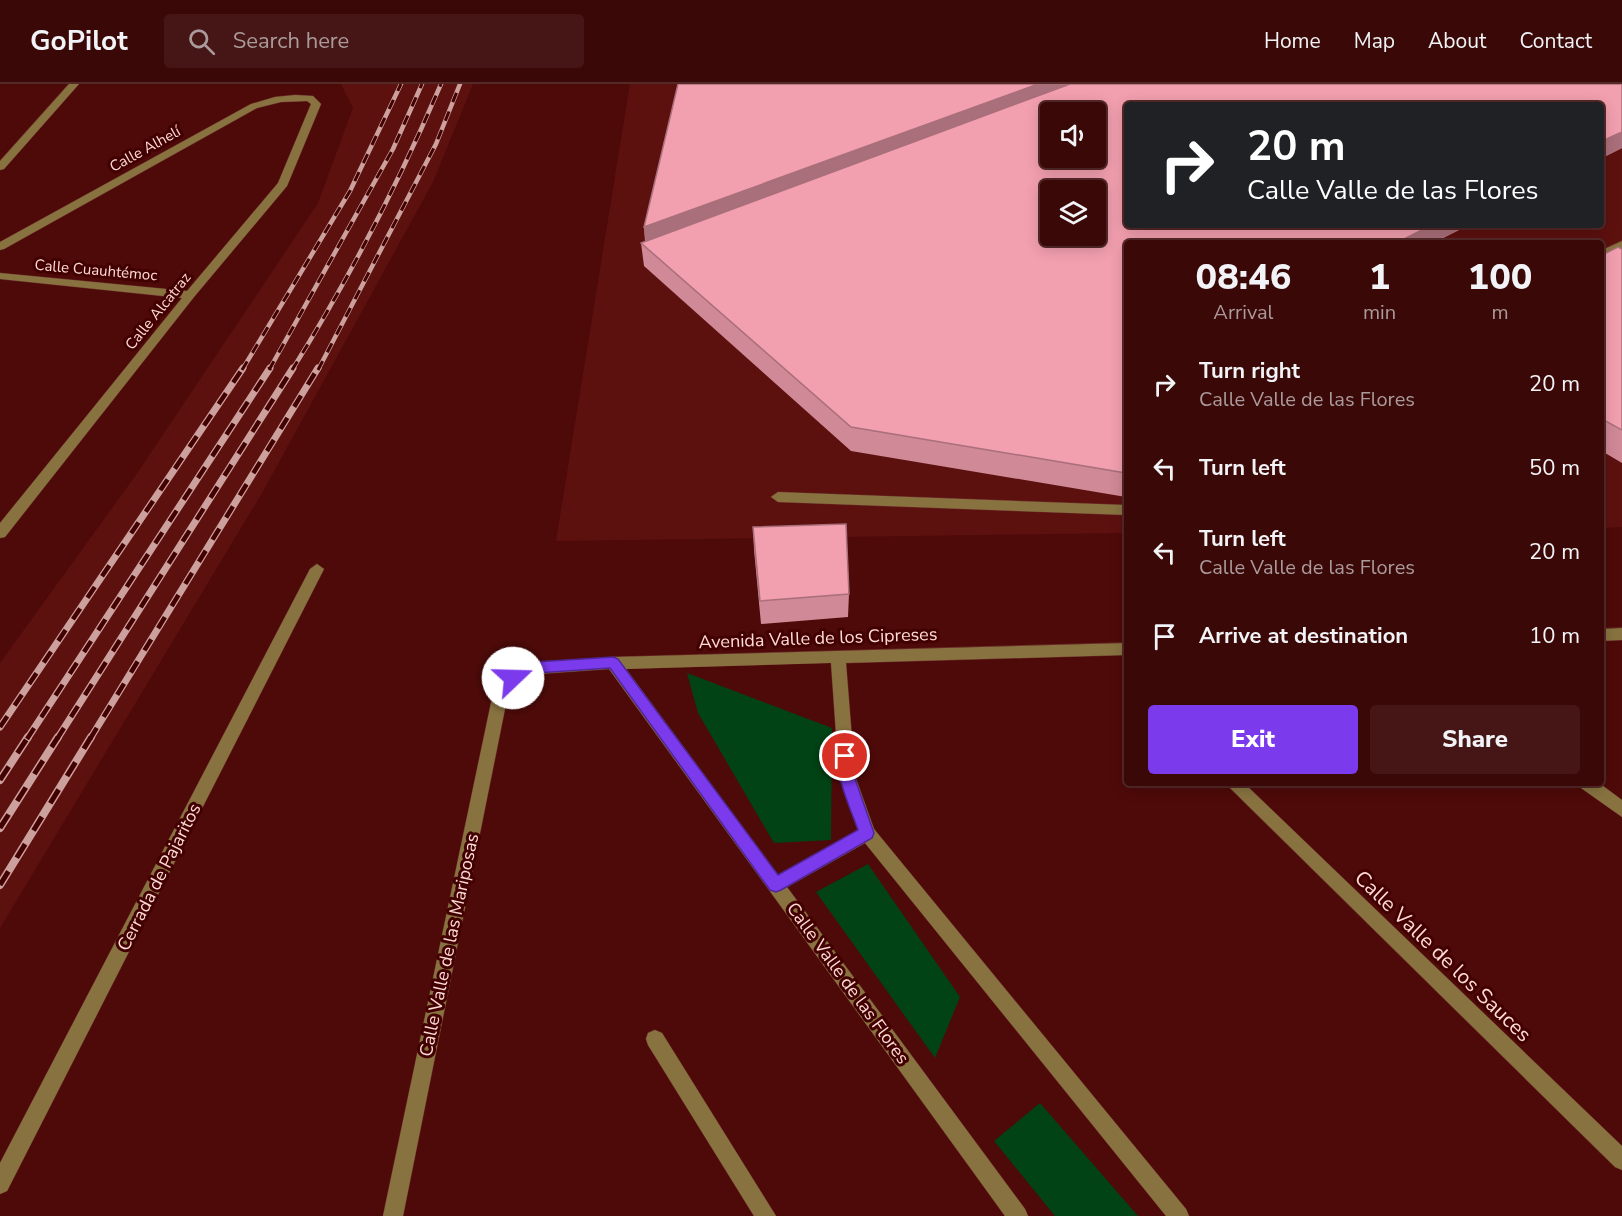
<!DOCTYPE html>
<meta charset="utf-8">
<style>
body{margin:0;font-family:"Nunito Sans",sans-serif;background:#451615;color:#f1f3f6;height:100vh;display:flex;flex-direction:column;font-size:22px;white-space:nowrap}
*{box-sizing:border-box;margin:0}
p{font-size:20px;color:#ab9a9b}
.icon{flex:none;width:33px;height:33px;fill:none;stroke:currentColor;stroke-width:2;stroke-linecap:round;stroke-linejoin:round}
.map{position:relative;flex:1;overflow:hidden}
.panel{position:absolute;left:1124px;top:156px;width:480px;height:546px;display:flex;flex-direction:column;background:#3a0807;border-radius:6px;box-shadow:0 3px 15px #0003,0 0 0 2px #542928}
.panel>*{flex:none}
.banner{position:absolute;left:1124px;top:18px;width:480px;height:126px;border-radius:6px;box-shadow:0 3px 15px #0003,0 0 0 2px #542928;background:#202124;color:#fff;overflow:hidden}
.fabs{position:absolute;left:1040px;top:18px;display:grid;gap:12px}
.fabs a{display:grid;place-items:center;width:66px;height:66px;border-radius:6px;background:#3a0807;box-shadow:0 3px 15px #0003,0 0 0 2px #542928;font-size:30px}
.pin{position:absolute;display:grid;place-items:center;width:51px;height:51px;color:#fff;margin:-26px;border:3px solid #fff;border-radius:50%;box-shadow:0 2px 6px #0007}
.me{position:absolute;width:66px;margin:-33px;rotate:69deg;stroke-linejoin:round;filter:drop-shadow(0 0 4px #0008)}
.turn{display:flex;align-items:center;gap:21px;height:126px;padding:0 24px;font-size:27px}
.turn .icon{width:78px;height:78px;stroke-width:2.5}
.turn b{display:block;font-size:42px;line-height:51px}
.eta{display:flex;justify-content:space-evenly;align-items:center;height:102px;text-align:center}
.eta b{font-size:36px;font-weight:800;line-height:42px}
.primary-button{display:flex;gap:12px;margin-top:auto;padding:12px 24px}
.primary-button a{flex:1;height:69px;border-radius:6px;background:#7c3aed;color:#fff;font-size:24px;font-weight:800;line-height:69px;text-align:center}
.primary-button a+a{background:#451615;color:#f1f3f6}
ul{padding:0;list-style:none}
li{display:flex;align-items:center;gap:18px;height:84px;padding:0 24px}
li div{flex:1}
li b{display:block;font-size:22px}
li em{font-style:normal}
header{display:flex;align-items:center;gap:36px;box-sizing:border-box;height:84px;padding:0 30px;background:#3a0807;border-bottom:2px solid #542928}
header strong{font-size:28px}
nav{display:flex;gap:33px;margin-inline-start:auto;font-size:21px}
.search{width:420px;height:54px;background:#451615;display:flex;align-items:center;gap:15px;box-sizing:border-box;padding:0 21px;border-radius:6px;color:#ab9a9b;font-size:22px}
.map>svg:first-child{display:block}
.built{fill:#5d110f;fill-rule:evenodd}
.green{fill:#014315}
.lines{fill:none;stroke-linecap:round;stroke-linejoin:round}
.minor-casing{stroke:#6a2b2a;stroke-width:1}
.minor{fill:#887340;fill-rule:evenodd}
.rail-far2-casing{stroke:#cca09c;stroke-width:4.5}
.rail-far1-casing{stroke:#cca09c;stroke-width:7}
.rail-casing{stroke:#cca09c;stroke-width:8}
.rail-far2{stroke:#420001;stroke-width:3;stroke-dasharray:10;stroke-linecap:butt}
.rail-far1{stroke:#420001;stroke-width:4.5;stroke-dasharray:13;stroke-linecap:butt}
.rail{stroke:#420001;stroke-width:5;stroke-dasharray:16;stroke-linecap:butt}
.wall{fill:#d08996;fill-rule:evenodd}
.shaded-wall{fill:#a96f7a}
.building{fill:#f29faf;stroke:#a96f7a;stroke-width:1.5;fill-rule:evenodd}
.route{fill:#7c3aed;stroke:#51269a;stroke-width:1.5}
.labels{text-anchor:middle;stroke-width:6;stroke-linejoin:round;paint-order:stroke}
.far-street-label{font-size:15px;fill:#fedbd6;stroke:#420001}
.street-label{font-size:18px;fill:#fedbd6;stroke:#420001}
.near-street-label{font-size:21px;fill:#fedbd6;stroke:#420001}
</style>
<header>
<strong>GoPilot</strong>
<div class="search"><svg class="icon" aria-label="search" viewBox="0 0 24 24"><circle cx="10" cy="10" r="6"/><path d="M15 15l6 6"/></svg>Search here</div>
<nav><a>Home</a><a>Map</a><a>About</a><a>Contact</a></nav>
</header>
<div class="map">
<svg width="1622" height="1132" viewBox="0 0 1622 1132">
<rect width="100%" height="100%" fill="#4e0a09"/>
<path class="built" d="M341 0H473L433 98 262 409 0 844V579L136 391 318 119 353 24Z
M630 0H1622V443L1601 444 1600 159H1126V449L556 457ZM1126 21H1600V141H1126ZM1050 28H1095V74H1050ZM1050 106H1095V152H1050Z"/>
<path class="green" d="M687 589 832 644 831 756 774 759 698 629Z
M868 780 960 913 935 974 816 808Z
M1040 1019 1138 1132H1055L994 1057Z"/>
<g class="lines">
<defs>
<path id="minor" d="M69 0H79L4 85 0 86V77Z
M295 11 313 12 321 20 287 102 194 213 5 453 0 454V439L182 214 0 195V189L187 207 278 99 311 20 307 17 281 18 257 24 4 165 0 166V158L251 20 275 13Z
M1622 157V164L1600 175V167Z
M778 408 1126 421V431L778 418 771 413Z
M317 480 324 485 7 1107 0 1110V1079L310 485Z
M1622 544V556L1600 557V545Z
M1126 559V571L846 579 855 692 874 745 1186 1125 1189 1132H1166L865 759 787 803 1025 1125 1028 1132H1005L609 585 537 590 518 598 507 615 403 1132H383L492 614 508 590 530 580 613 573ZM831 579 839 692 858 746 778 791 626 585Z
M1225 699H1244L1622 1062V1086L1615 1083Z
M1579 699H1599L1622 716V733L1581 704Z
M655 946 662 949 776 1132H754L648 961 646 955 648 949Z"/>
</defs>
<use href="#minor" class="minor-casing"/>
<use href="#minor" class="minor"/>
<defs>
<path id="rail-far2" d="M242 286 350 107 401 0
M269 286 393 65 422 0
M292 286C349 195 399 98 441 0
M318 286 436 60 460 0"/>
<path id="rail-far1" d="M0 643 243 284
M27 655 270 284
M57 655 293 284
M90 655 318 284"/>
<path id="rail" d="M0 696 28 653
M0 744 58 653
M0 801 91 653"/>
</defs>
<use href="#rail-far2" class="rail-far2-casing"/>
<use href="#rail-far1" class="rail-far1-casing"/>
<use href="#rail" class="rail-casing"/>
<use href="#rail-far2" class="rail-far2"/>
<use href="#rail-far1" class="rail-far1"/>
<use href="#rail" class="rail"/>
</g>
<path class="wall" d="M678 0H1622V64L1600 75V21H1126V141H1469L1433 159H1126V413L851 367 644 182 641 159 645 157 644 143ZM1050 28H1095V74H1050ZM1050 106H1095V152H1050Z
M1622 165V379L1600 366V172Z
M753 443 849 510 848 533 761 540 754 466Z"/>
<path class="shaded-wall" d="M1038 0H1095L646 163 644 143Z
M1622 48V64L1600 75V58Z
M1432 141H1469L1433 159H1396Z"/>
<path class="building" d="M678 0H1038L644 143Z
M1070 0H1622V48L1600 58V21H1126V141H1432L1396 159H1126V389L851 343 641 159ZM1050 28H1095V74H1050ZM1050 106H1095V152H1050Z
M1618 163 1622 165V346L1600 334V172Z
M846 440 849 510 760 517 753 443Z"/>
<path class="route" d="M613 573 618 575 778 791 858 746C852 728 832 686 840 668H851L854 692 874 749 872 754 781 806 776 808 770 806 610 584 537 589 513 599 506 594 508 590 535 578Z"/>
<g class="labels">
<g class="far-street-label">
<text transform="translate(145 65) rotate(-29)" y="5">Calle Alhelí</text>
<text transform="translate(96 186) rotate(5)" y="5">Calle Cuauhtémoc</text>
<text transform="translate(158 227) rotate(-51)" y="5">Calle Alcatraz</text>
</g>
<g class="street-label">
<text transform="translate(818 554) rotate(-2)" y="6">Avenida Valle de los Cipreses</text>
<text transform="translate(159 793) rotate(-63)" y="6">Cerrada de Pajaritos</text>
<text transform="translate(449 861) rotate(-78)" y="6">Calle Valle de las Mariposas</text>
<text transform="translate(848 899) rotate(54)" y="6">Calle Valle de las Flores</text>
</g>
<g class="near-street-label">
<text transform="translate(1443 872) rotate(44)" y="7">Calle Valle de los Sauces</text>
</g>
</g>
</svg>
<div class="fabs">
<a><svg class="icon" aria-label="sound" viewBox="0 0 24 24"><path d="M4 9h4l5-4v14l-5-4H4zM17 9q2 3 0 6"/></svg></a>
<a><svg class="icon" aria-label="layers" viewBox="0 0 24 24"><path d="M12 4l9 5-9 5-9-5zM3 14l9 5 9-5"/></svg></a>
</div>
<div class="pin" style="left:845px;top:672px;background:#d93025"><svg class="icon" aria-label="arrive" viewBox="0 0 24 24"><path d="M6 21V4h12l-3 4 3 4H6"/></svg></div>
<svg class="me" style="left:513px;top:594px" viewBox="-20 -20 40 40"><circle r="19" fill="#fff"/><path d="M0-13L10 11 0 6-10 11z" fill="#7c3aed"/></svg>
<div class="banner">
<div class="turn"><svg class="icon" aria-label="right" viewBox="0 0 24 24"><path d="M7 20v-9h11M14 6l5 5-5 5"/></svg><div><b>20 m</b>Calle Valle de las Flores</div></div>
</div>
<section class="panel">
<div class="eta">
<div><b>08:46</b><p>Arrival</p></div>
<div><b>1</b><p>min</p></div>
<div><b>100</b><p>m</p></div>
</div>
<ul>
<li><svg class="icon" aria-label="right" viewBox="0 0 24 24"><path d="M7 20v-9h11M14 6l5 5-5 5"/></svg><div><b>Turn right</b><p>Calle Valle de las Flores</p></div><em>20 m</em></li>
<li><svg class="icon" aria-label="left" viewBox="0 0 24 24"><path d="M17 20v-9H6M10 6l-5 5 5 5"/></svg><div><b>Turn left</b></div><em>50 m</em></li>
<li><svg class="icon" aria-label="left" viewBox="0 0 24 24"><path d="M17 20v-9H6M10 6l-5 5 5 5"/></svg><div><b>Turn left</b><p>Calle Valle de las Flores</p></div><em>20 m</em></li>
<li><svg class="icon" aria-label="arrive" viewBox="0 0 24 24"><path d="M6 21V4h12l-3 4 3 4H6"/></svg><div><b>Arrive at destination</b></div><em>10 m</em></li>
</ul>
<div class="primary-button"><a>Exit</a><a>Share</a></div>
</section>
</div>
